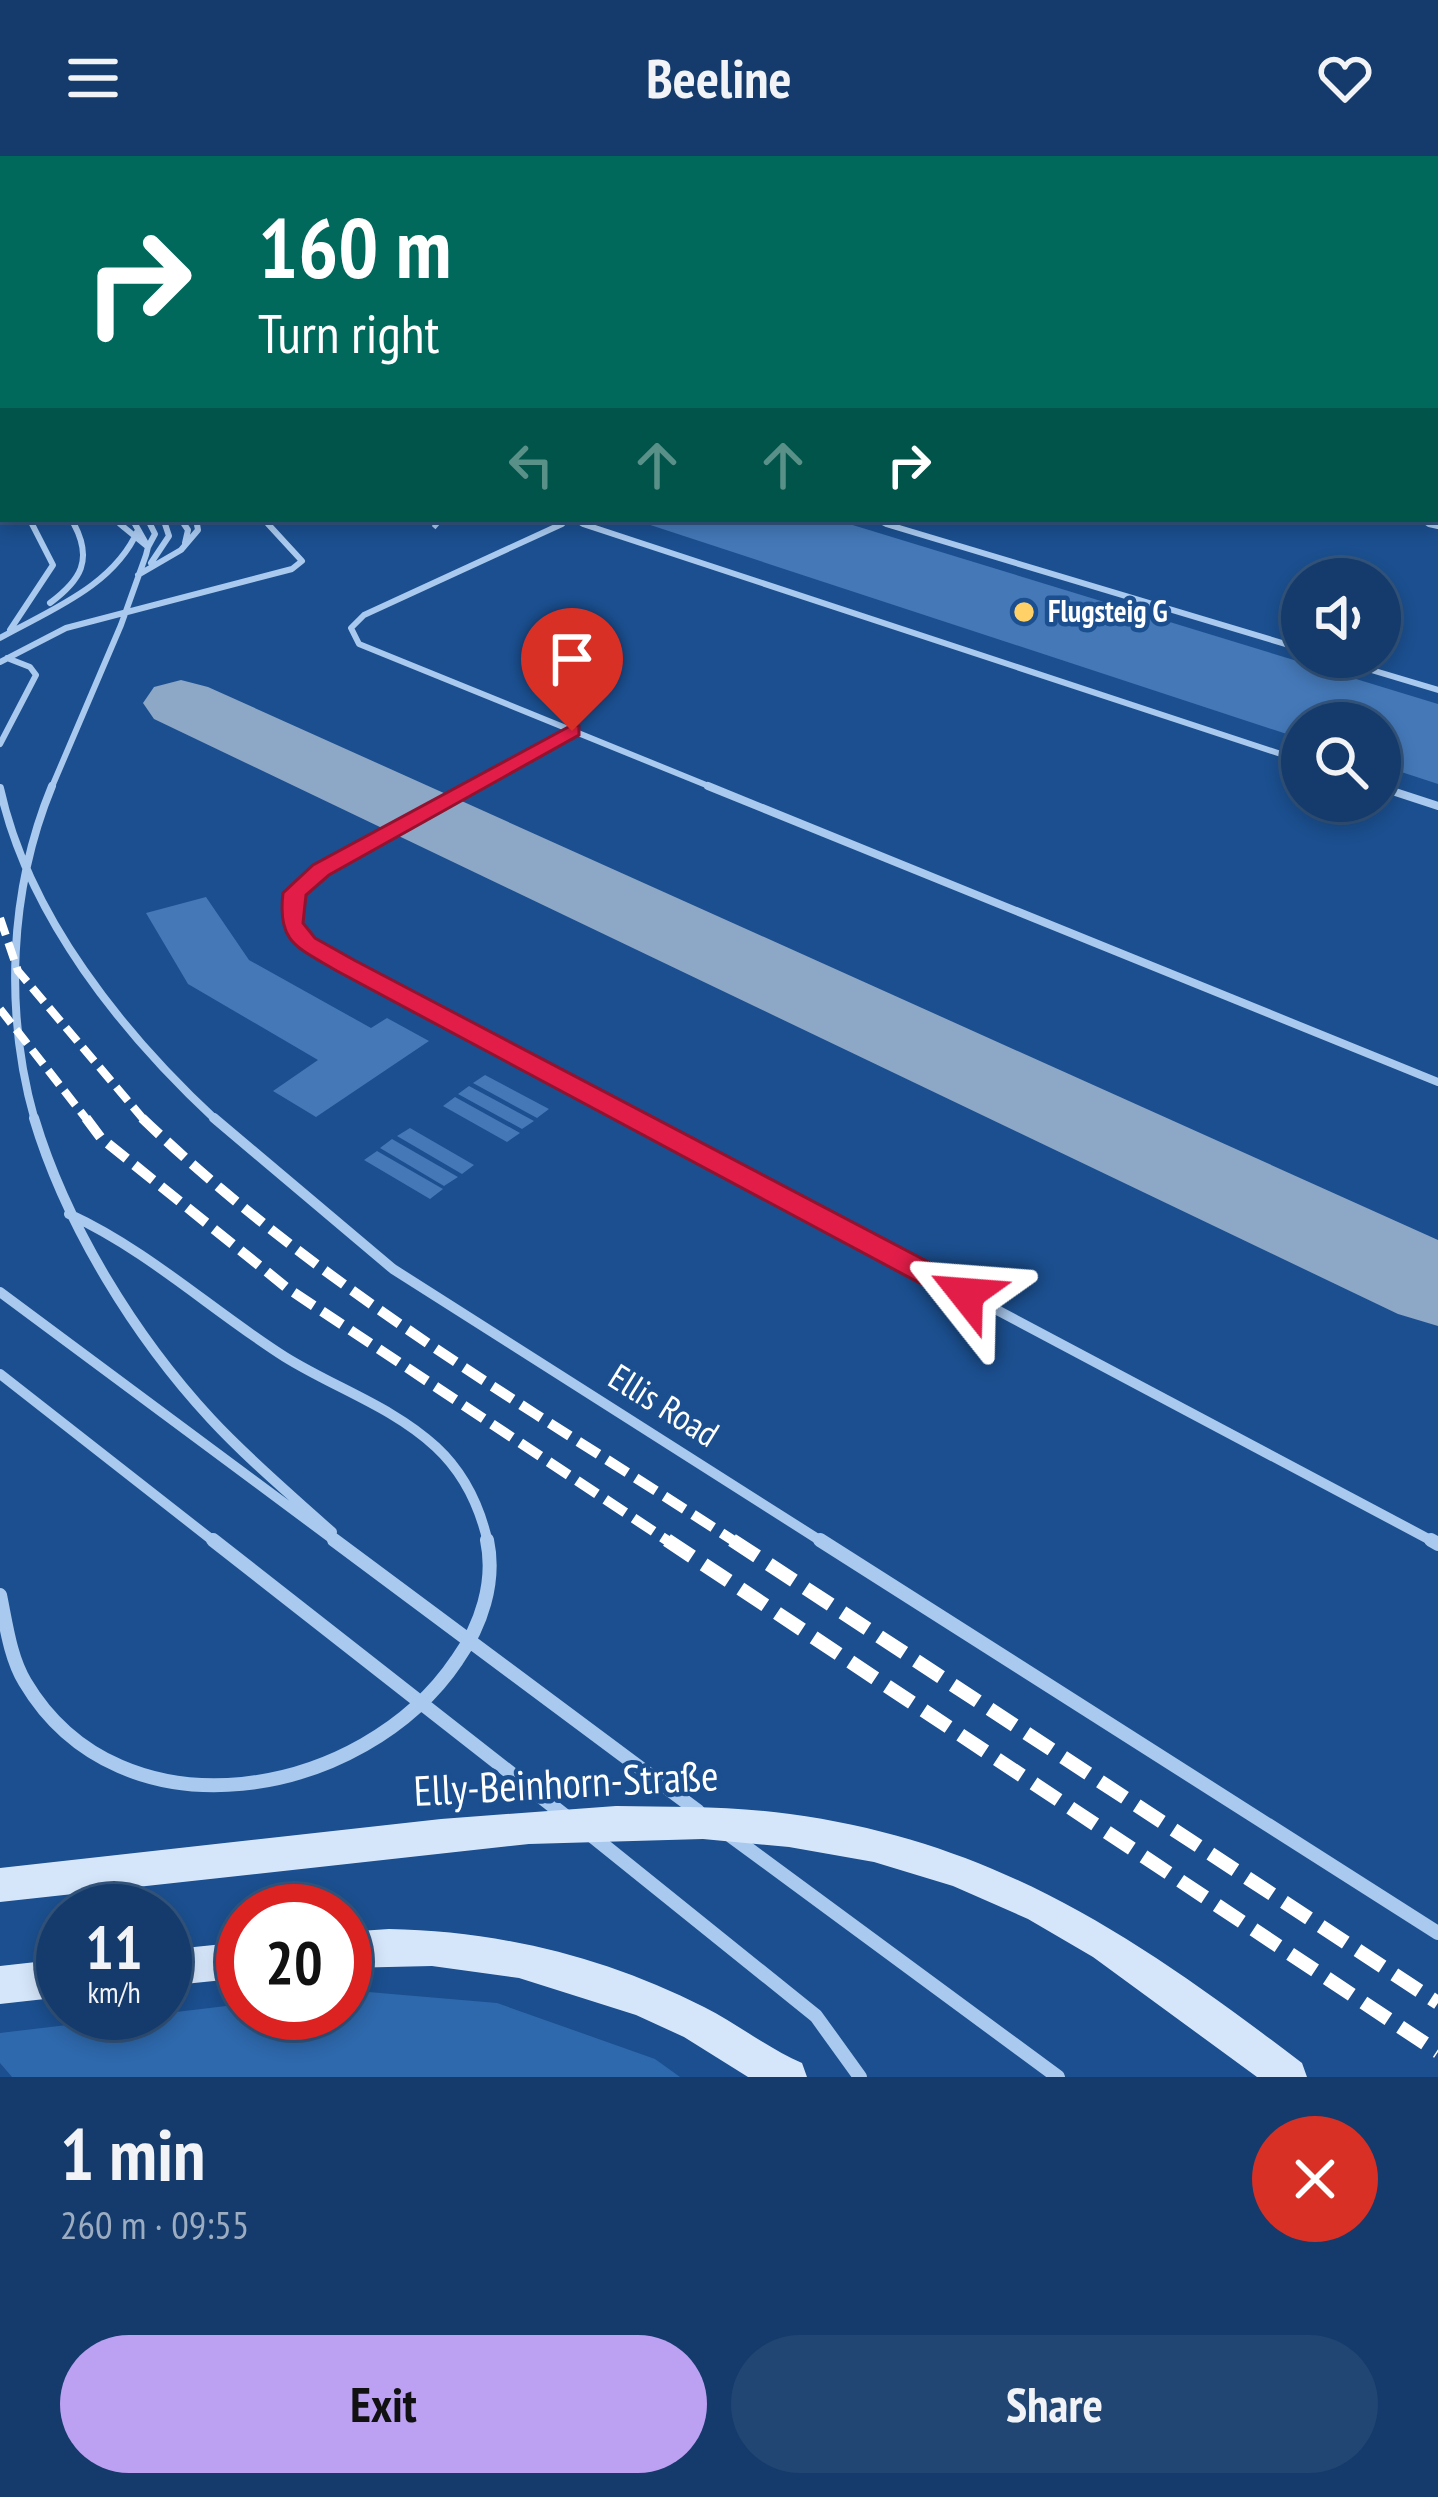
<!DOCTYPE html>
<meta charset="utf-8">
<style>
body{margin:0;font-family:"PT Sans Narrow",sans-serif;background:#214673;color:#f1f3f6;height:100vh;display:flex;flex-direction:column;font-size:45px;white-space:nowrap}
*{box-sizing:border-box;margin:0}
p{font-size:39px;color:#9dadc1}
.icon{flex:none;width:66px;height:66px;fill:none;stroke:currentColor;stroke-width:2;stroke-linecap:round;stroke-linejoin:round}
.map{position:relative;height:1921px;overflow:hidden}
.details{display:flex;flex-direction:column;background:#143b6b;flex:1}
.details>*{flex:none}
.top-card{position:absolute;left:0px;top:0px;width:1440px;height:366px;box-shadow:0 6px 18px #0003,0 0 0 3px #33557e;background:#00695c;color:#fff;overflow:hidden}
.tools{position:absolute;left:1281px;top:402px;display:grid;gap:24px}
.tools a{display:grid;place-items:center;width:120px;height:120px;border-radius:50%;background:#143b6b;box-shadow:0 6px 18px #0003,0 0 0 3px #33557e;font-size:60px}
.speed{position:absolute;left:36px;top:1728px;display:flex;gap:24px;font-size:60px;font-weight:700;text-align:center}
.speed>*{display:grid;place-content:center;width:156px;height:156px;border-radius:50%;background:#143b6b;box-shadow:0 6px 18px #0003,0 0 0 3px #33557e;line-height:1}
.speed small{font-size:30px;font-weight:400}
.speed .limit{border:18px solid #d22;background:#fff;color:#111}
.pin{position:absolute;display:grid;place-items:center;width:102px;height:102px;color:#fff;margin:-123px -51px;border-radius:50% 50% 50% 0;rotate:-45deg;box-shadow:0 0 12px #0007}
.pin .icon{rotate:45deg}
.me{position:absolute;width:132px;margin:-66px;rotate:298deg;stroke-linejoin:round;filter:drop-shadow(0 0 9px #0008)}
.turn{display:flex;align-items:center;gap:42px;height:252px;padding:0 60px;font-size:54px}
.turn .icon{width:156px;height:156px;stroke-width:2.5}
.turn b{display:block;font-size:84px;line-height:102px}
.lanes{display:flex;align-items:center;height:114px;padding:0 60px;background:#0003;justify-content:center;gap:60px;direction:ltr}
.lanes .off{opacity:.35}
.round{display:grid;place-items:center;flex:none;width:126px;height:126px;border-radius:63px;background:#214673}
.headline{display:flex;align-items:center;justify-content:space-between;height:204px;padding:0 60px}
h1{font-size:72px;font-weight:700;line-height:90px}
.primary-button{display:flex;gap:24px;margin-top:auto;padding:24px 60px}
.primary-button a{flex:1;height:138px;border-radius:72px;background:#bca0f2;color:#111;font-size:48px;font-weight:700;line-height:138px;text-align:center}
.primary-button a+a{background:#214673;color:#f1f3f6}
header{display:flex;justify-content:space-between;align-items:center;height:156px;padding:0 60px;background:#143b6b;font-size:54px;font-weight:700}
.map>svg:first-child{display:block}
.green{fill:#2e69ad}
.lines{fill:none;stroke-linecap:round;stroke-linejoin:round}
.taxiway{fill:#8da7c7;fill-rule:evenodd}
.building{fill:#4478b7}
.path-far2{stroke:#a9c9ee;stroke-width:3;stroke-dasharray:3 4.5;stroke-linecap:butt}
.path-far1{stroke:#a9c9ee;stroke-width:4.5;stroke-dasharray:3 4.5;stroke-linecap:butt}
.path{stroke:#a9c9ee;stroke-width:6;stroke-dasharray:4.5 6;stroke-linecap:butt}
.lane-far4{stroke:#a9c9ee;stroke-width:4.5}
.lane-far3{stroke:#a9c9ee;stroke-width:6}
.lane-far2{stroke:#a9c9ee;stroke-width:8}
.lane-far1{stroke:#a9c9ee;stroke-width:10}
.lane{stroke:#a9c9ee;stroke-width:14}
.secondary{fill:#d6e6fa;fill-rule:evenodd}
.rail-far2{stroke:#fff;stroke-width:8;stroke-dasharray:18 8;stroke-linecap:butt}
.rail-far1{stroke:#fff;stroke-width:10;stroke-dasharray:24 10;stroke-linecap:butt}
.rail{stroke:#fff;stroke-width:14;stroke-dasharray:30 14;stroke-linecap:butt}
.route{fill:#e11d48;stroke:#92132f;stroke-width:3}
.poi-dot{fill:#ffd166;stroke:#1b4f8f;stroke-width:4.5}
.labels{text-anchor:middle;stroke-width:9;stroke-linejoin:round;paint-order:stroke}
.far-poi-label{font-size:30px;font-weight:bold;fill:#fff;stroke:#1b4f8f;text-anchor:start}
.street-label{font-size:36px;fill:#fff;stroke:#1b4f8f}
.near-street-label{font-size:42px;fill:#fff;stroke:#1b4f8f}
</style>
<header><svg class="icon" aria-label="menu" viewBox="0 0 24 24"><path d="M4 6h16M4 12h16M4 18h16"/></svg>Beeline<svg class="icon" aria-label="heart" viewBox="0 0 24 24"><path d="M12 20l-8-8c-3-5 5-10 8-4 3-6 11-1 8 4z"/></svg></header>
<div class="map">
<svg width="1438" height="1921" viewBox="0 0 1438 1921">
<rect width="100%" height="100%" fill="#1b4f8f"/>
<path class="green" d="M345 1834 497 1847 655 1903 680 1921H12L0 1907V1877L243 1848V1857H345Z"/>
<g class="lines">
<path class="taxiway" d="M826 0H886L824 3Z
M1437 275 1438 276V312L1437 311Z
M181 524 208 531 1438 1084V1170L1398 1158 154 563 143 547 154 531Z"/>
</g>
<path class="building" d="M632 363H833L1438 548V628L1380 609V567H1302V583Z
M206 741 249 804 371 872 387 862 429 885 316 961 273 935 318 904 188 828 146 757Z
M485 919 549 953 537 962 473 927Z
M469 930 534 965 522 973 458 938Z
M455 941 520 977 507 986 443 950Z
M410 972 474 1009 462 1018 397 980Z
M392 983 458 1021 444 1030 380 992Z
M377 995 443 1033 430 1043 364 1004Z"/>
<g class="lines">
<path class="path-far2" d="M142 3H160"/>
<path class="path-far1" d="M433 367 437 371"/>
<path class="path" d="M434 368 441 374"/>
<path class="lane-far4" d="M649 0 656 3
M1037 0 1045 3
M712 3 730 0
M1214 3 1317 0
M0 163 3 167
M0 208 3 212
M0 263 3 267
M0 319 3 323
M30 363 34 371
M71 363 75 371
M116 363 123 371
M132 363 136 371
M148 363 152 371
M164 363 166 371
M181 363 186 371
M196 363 197 371
M264 363 271 371
M569 363 592 371
M870 363 896 371
M1411 363 1438 370
M555 371 572 363"/>
<path class="lane-far3" d="M120 368 148 391 155 378 150 368
M184 368 188 374 185 387
M562 368 364 459 351 472 359 488 716 633
M583 368 1302 605
M886 368 1302 493
M1429 368 1438 370
M151 407 169 380 165 368
M138 419 181 394 198 374 197 368
M50 447C81 424 93 404 74 368
M10 474 53 409 32 368
M0 482C50 454 114 430 138 374
M1328 501 1438 534
M0 506 66 472 292 413 302 405 268 368
M0 588 36 519 30 511 7 502
M1380 631 1385 633
M51 633 121 469 146 399 148 391 135 368
M468 633 572 575"/>
<path class="lane-far2" d="M473 630 321 714 295 737 291 767 307 787 641 965
M708 630 1438 926
M1380 631 1438 650
M0 632C28 760 123 878 217 965
M35 965C4 857 9 734 52 630"/>
<path class="lane-far1" d="M34 962C66 1069 135 1181 211 1263 248 1303 291 1339 332 1376
M214 962 393 1113 824 1387
M635 962 1436 1387
M69 1058C149 1095 211 1154 285 1201 335 1232 393 1251 436 1291 464 1317 480 1351 488 1387
M0 1136 338 1387
M0 1218 216 1387"/>
<path class="lane" d="M213 1384 568 1662
M334 1384 698 1655
M820 1384 1438 1777
M1431 1384 1438 1388
M0 1439C6 1468 10 1501 25 1526 121 1688 364 1643 457 1504 481 1470 496 1426 487 1384
M591 1679 816 1860 860 1921
M731 1680 1058 1921"/>
<path class="secondary" d="M616 1650C674 1651 732 1650 790 1658 998 1686 1139 1783 1302 1907L1307 1921H1257L1093 1801 1028 1763 953 1730 874 1706 789 1691 703 1683 529 1688 0 1746V1712L441 1663Z
M389 1773C499 1775 605 1801 704 1851 738 1868 767 1892 802 1907L807 1921H748L684 1881 636 1859 519 1822 432 1810 345 1812V1776Z
M243 1786V1822L165 1830V1794Z
M63 1803V1841L0 1848V1810Z"/>
<path class="rail-far2" d="M0 762 18 815 145 965
M0 853 88 965"/>
<path class="rail-far1" d="M86 962 101 982 287 1132 671 1387
M142 962C318 1131 533 1254 737 1387"/>
<path class="rail" d="M667 1384 1438 1896
M732 1384 1438 1847"/>
</g>
<path class="route" d="M572 569 579 570V579L329 719 306 739 303 767 315 782 354 804 976 1131 981 1138 976 1146H955L337 815C297 791 277 787 283 737L313 709Z"/>
<circle class="poi-dot" cx="1024" cy="456" r="12"/>
<g class="labels">
<g class="far-poi-label">
<text x="1048" y="466">Flugsteig G</text>
</g>
<g class="street-label">
<text transform="translate(664 1249) rotate(32)" y="13">Ellis Road</text>
</g>
<g class="near-street-label">
<text transform="translate(566 1627) rotate(-3)" y="15">Elly-Beinhorn-Straße</text>
</g>
</g>
</svg>
<div class="tools">
<a><svg class="icon" aria-label="sound" viewBox="0 0 24 24"><path d="M4 9h4l5-4v14l-5-4H4zM17 9q2 3 0 6"/></svg></a>
<a><svg class="icon" aria-label="search" viewBox="0 0 24 24"><circle cx="10" cy="10" r="6"/><path d="M15 15l6 6"/></svg></a>
</div>
<div class="speed"><div>11<small>km/h</small></div><div class="limit">20</div></div>
<div class="pin" style="left:572px;top:575px;background:#d93025"><svg class="icon" aria-label="arrive" viewBox="0 0 24 24"><path d="M6 21V4h12l-3 4 3 4H6"/></svg></div>
<svg class="me" style="left:966px;top:1138px" viewBox="-20 -20 40 40"><path d="M0-17L14 15 0 8-14 15z" fill="#e11d48" stroke="#fff" stroke-width="4"/></svg>
<div class="top-card">
<div class="turn"><svg class="icon" aria-label="right" viewBox="0 0 24 24"><path d="M7 20v-9h11M14 6l5 5-5 5"/></svg><div><b>160 m</b>Turn right</div></div>
<div class="lanes"><svg class="icon off" aria-label="left" viewBox="0 0 24 24"><path d="M17 20v-9H6M10 6l-5 5 5 5"/></svg><svg class="icon off" aria-label="ahead" viewBox="0 0 24 24"><path d="M12 20V5M6 11l6-6 6 6"/></svg><svg class="icon off" aria-label="ahead" viewBox="0 0 24 24"><path d="M12 20V5M6 11l6-6 6 6"/></svg><svg class="icon" aria-label="right" viewBox="0 0 24 24"><path d="M7 20v-9h11M14 6l5 5-5 5"/></svg></div>
</div>
</div>
<section class="details">
<div class="headline"><div><h1>1 min</h1><p>260 m · 09:55</p></div><a class="round" style="background:#d93025;color:#fff"><svg class="icon" aria-label="close" viewBox="0 0 24 24"><path d="M6 6l12 12M18 6L6 18"/></svg></a></div>
<div class="primary-button"><a>Exit</a><a>Share</a></div>
</section>
